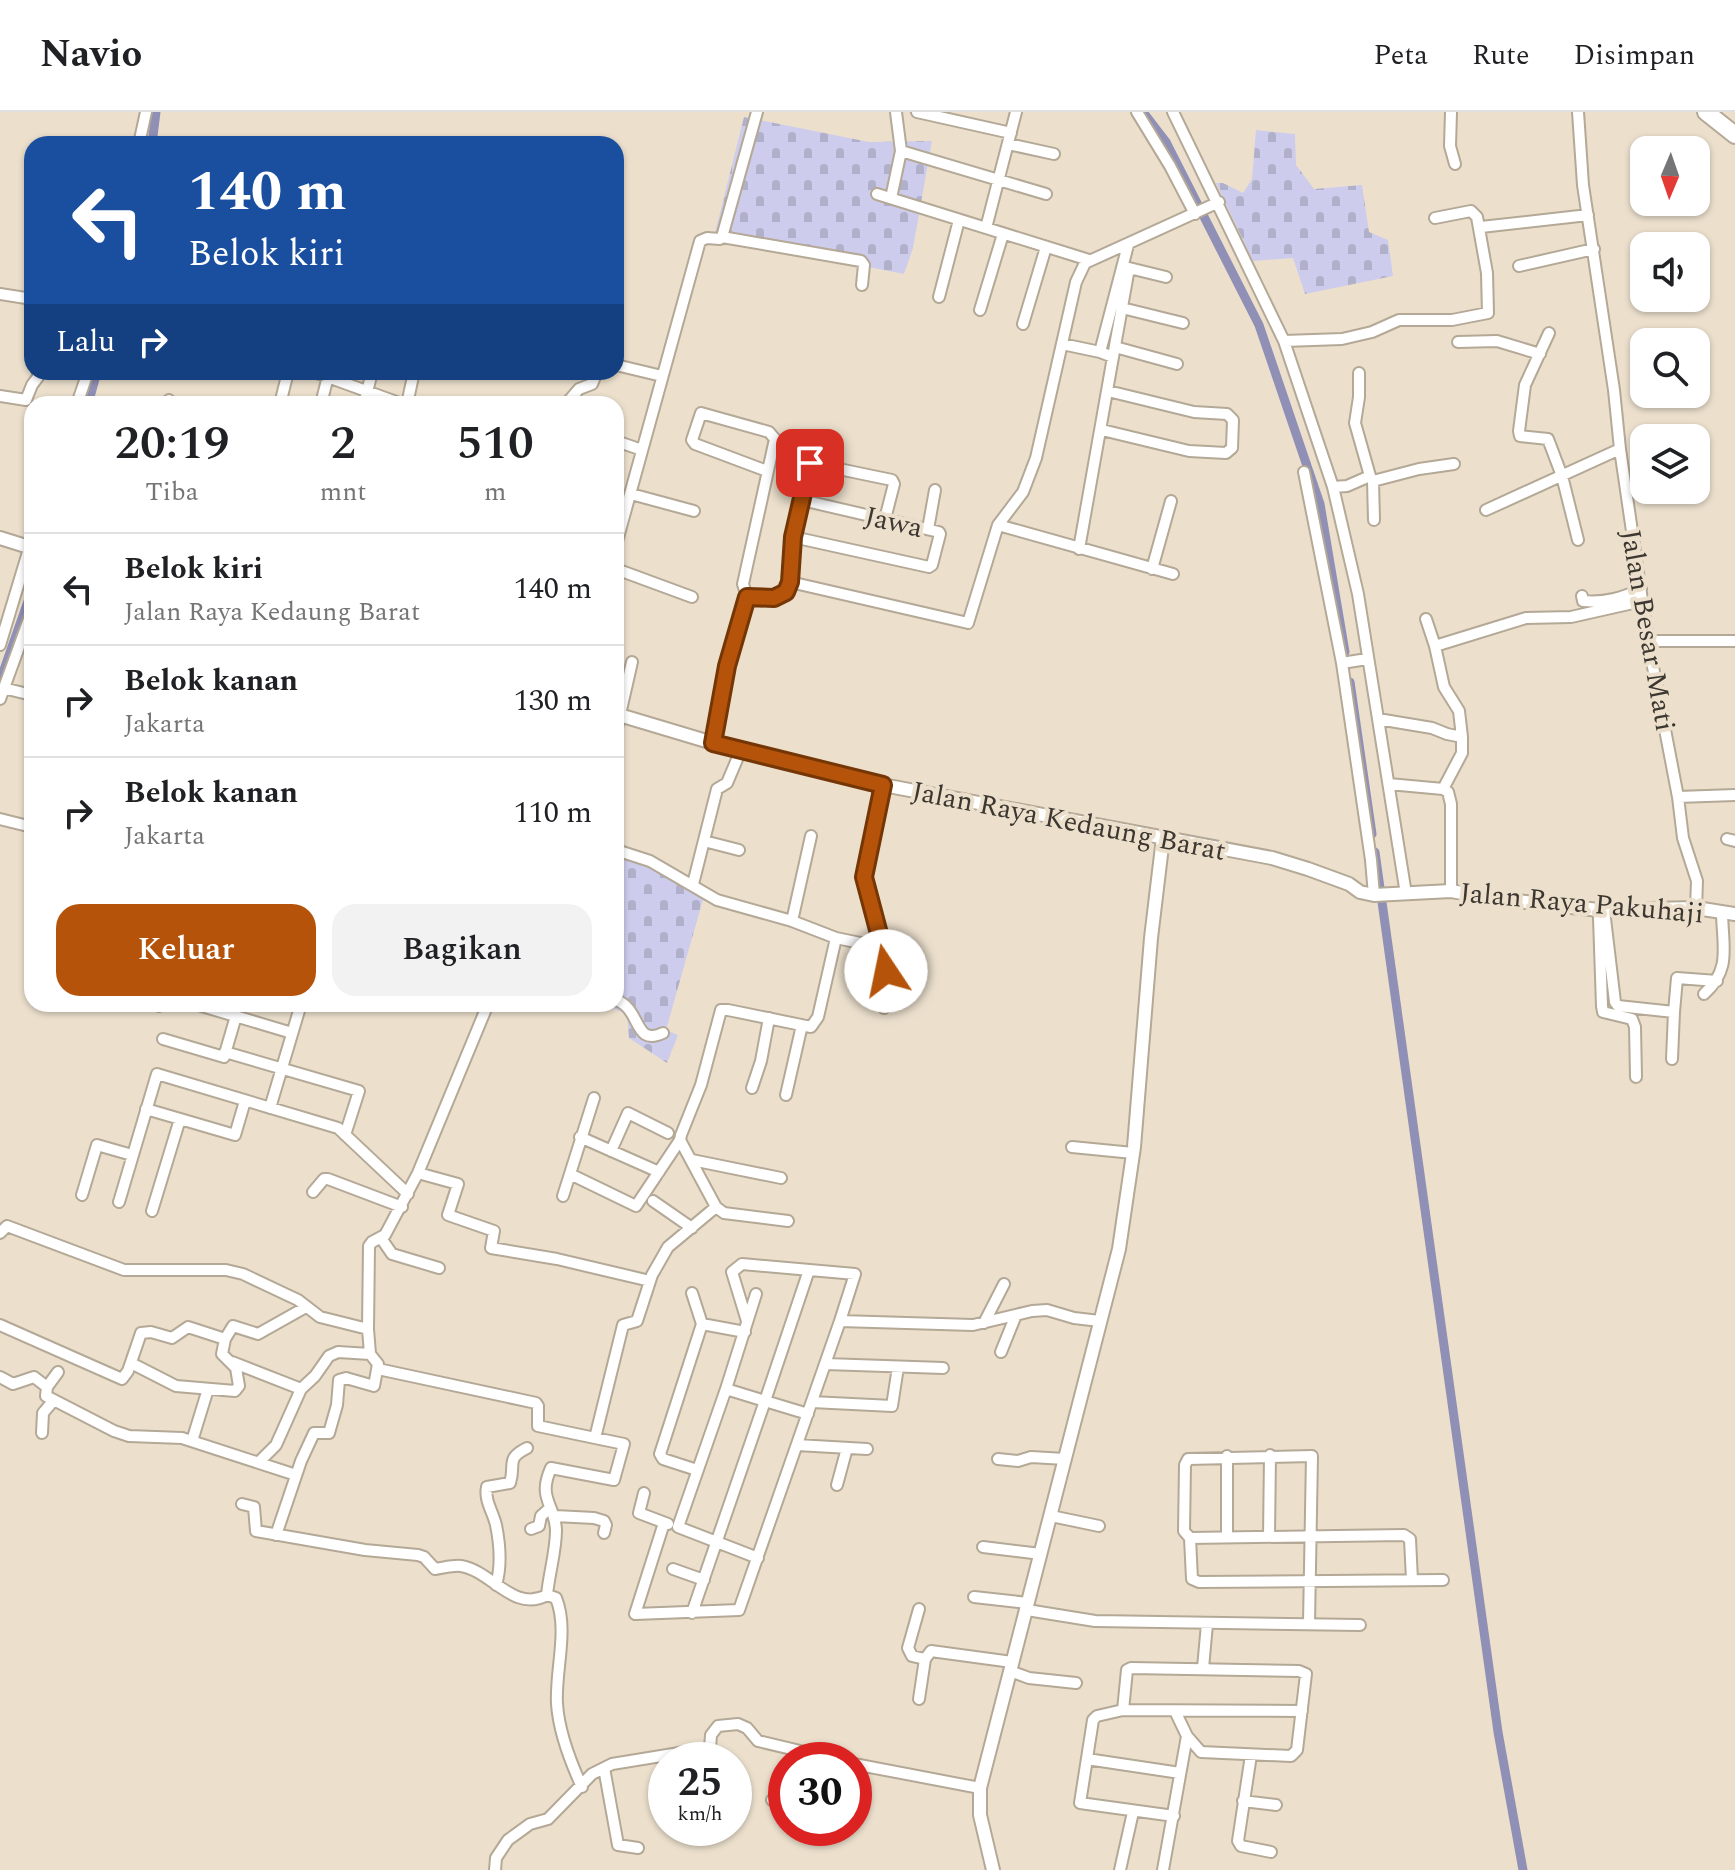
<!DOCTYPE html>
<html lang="id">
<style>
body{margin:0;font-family:Spectral,serif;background:#f2f2f2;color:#202124;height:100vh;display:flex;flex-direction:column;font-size:30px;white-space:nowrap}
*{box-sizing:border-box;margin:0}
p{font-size:26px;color:#757577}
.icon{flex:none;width:44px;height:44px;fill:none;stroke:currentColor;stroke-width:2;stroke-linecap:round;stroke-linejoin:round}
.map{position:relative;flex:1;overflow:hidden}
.sheet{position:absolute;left:24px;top:284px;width:600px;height:616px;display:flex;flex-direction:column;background:#fff;border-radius:24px;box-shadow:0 2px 6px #0004}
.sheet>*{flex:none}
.top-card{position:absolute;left:24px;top:24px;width:600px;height:244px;border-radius:24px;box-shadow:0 2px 6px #0004;background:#1a4fa0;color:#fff;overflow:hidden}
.needle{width:52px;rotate:182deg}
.buttons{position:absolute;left:1630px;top:24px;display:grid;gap:16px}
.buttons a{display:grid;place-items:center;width:80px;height:80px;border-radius:16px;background:#fff;box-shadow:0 2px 6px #0004;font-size:40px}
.speed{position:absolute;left:648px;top:1630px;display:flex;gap:16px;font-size:40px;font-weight:700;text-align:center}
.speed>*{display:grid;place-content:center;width:104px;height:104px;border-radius:50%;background:#fff;box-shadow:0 2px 6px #0004;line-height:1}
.speed small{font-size:20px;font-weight:400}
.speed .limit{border:12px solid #d22;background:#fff;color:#111}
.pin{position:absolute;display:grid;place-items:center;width:68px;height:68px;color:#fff;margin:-34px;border-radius:16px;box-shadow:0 4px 12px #0006}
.me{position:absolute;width:88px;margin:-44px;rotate:349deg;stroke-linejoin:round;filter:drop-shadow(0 0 6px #0008)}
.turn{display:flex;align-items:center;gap:28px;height:168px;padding:0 32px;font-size:36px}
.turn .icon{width:104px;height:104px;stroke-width:2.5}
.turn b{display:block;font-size:56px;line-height:68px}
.then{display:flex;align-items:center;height:76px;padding:0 32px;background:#0003;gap:16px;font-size:30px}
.eta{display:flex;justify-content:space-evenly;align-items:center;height:136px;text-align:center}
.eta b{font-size:48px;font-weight:600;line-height:56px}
.button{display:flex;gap:16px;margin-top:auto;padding:16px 32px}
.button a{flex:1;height:92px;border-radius:24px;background:#b45309;color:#fff;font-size:32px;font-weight:600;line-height:92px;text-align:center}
.button a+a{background:#f2f2f2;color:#202124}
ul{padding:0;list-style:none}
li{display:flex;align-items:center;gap:24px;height:112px;padding:0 32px;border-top:2px solid #e0e0e0}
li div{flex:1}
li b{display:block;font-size:30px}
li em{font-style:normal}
header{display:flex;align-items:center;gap:48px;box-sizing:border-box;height:112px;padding:0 40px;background:#fff;border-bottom:2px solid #e0e0e0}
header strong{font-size:38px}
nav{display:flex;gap:44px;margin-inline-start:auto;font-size:28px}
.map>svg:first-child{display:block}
.cemetery{fill:url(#cemetery-stones)}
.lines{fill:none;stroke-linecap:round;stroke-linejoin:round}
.canal{stroke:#908fb5;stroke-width:9}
.minor-casing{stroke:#b4a896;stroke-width:14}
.tertiary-casing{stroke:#b4a896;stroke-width:16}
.primary-casing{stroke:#b4a896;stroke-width:20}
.minor{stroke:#fff;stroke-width:10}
.tertiary{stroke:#fff;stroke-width:12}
.primary{stroke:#fff;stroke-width:16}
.route-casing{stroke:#753606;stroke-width:20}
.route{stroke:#b45309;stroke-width:14}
.labels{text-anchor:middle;stroke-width:8;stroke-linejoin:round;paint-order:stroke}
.street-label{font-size:28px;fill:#3c3730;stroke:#ece0cd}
</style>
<header>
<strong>Navio</strong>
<nav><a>Peta</a><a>Rute</a><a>Disimpan</a></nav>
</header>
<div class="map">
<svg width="1735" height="1758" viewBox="0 0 1735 1758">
<defs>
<pattern id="cemetery-stones" width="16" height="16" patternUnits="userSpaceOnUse" patternTransform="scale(2)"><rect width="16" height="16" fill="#cdccec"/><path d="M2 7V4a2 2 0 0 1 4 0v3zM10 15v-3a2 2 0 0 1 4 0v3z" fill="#b1b0cb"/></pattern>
</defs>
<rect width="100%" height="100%" fill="#ece0cd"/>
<path class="cemetery" d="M744 5 869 30 932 29 913 136 904 162 714 125Z
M1256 18 1295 22 1296 53 1314 77 1362 73 1369 120 1388 128 1393 164 1305 182 1293 146 1253 149 1216 71H1223L1243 81 1252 67Z
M616 744 652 752 704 784 666 918 678 923 667 951 629 926 627 903 605 892H616Z"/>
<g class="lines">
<path class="canal" d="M1143 0 1166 30 1259 213 1320 392 1345 540
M152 32 156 0
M88 292 97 260
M0 569 32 478
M1350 570 1372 722
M1375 740 1498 1620 1523 1758"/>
<defs>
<path id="minor" d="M917 0 1011 21
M1137 0 1170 54 1195 102
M1173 0 1284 229 1333 375 1358 482 1406 782
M1451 0 1450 34 1455 52
M1578 0 1583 73 1614 278 1620 337 1648 529 1678 685 1683 726 1697 769 1696 796
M139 32 146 0
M1008 32 1054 42
M901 39 1046 82
M877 82 1089 148
M891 86 901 39 896 0
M1481 115 1588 103
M986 116 1016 0
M722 125 861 149 864 153 862 173
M1519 154 1594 137
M1129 156 1166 165
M0 182 32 187
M939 185 959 108
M1122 196 1183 211
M980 198 1003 122
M1023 212 1046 135
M1549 221 1525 273 1519 319 1520 324 1548 327 1562 364 1578 428
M1284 229 1342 227 1372 220 1399 208H1452L1488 201 1487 161 1477 105 1471 99 1435 106
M1458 230 1497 229 1540 242
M1062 232 1100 240
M1115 235 1177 252
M1113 245 1129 156
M616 253 662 264
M314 260 402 292
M1359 261V285L1355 311 1370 364
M0 284 26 288 32 273 38 265V260
M77 292 88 260
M168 292 169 288
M280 292 288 260
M321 292 329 260
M364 292 372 260
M407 292 414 260
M566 292 579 277 592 272 597 260
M1102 318 1189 339 1226 341 1232 336 1233 308 1227 302 1194 300 1108 279
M616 329 642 338
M810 351 892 368 894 372 885 407
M1304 360 1342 551 1371 748 1374 783
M1373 369 1374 408
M1333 375 1347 374 1370 364 1373 369 1419 357 1454 352
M631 382 694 399
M1486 398 1620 337
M998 413 1173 462
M928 417 935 378
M793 425 929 455 932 453 940 422 939 420 802 388
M616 433 700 129 707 126 720 127 722 125 757 0
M1079 437 1113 245 1100 240 1128 133
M616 457 692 485
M1152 457 1171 389
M790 470 968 511 998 413 1023 380 1036 346 1076 170 1085 151 1219 90
M1582 484 1583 489C1605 491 1622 486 1641 477
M747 485 774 486 786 480 790 470 793 425 812 342 809 339 775 332
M1426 507 1435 534
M1648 529H1735
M0 533 32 427
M1342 551 1367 547
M3 576 32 583
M0 587 32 499
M1378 607 1432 616 1447 622 1462 625
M616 620 632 550
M713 631 727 554 747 485 743 472 775 327 769 320 701 301 692 328 695 332 767 359
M1389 672 1443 677 1462 641V625L1459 599 1444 575 1435 534 1526 506 1571 505 1642 489
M883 673 864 765 882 833 890 839 883 877 884 896
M1443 677 1448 680 1451 692V779
M1678 685 1735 683
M0 707 32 715
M1727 727 1735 729
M704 729 739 738
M616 738 650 749 717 788 792 809 836 826 875 834 882 833
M693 772 717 677 727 671 741 638
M1604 798 1615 890 1618 894 1674 900 1672 947
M1599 806 1602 894 1603 900 1632 907 1635 915 1636 965
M792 809 811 724
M856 868 863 831
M1704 882C1731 858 1723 836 1722 802
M616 888C642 897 633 935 663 921
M195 892 292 921
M159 894V892
M1674 900 1677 866 1717 869
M163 927 224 945 236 904
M225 940 359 979 345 1023
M752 976 761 949 769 906
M786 983 802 913
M270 996 301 892
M146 997 235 1023 245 989
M580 1025 659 1060
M1072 1035 1133 1041
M611 1039 628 1001 668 1021
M692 1048 781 1066
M418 1061 458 1072 448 1103 494 1119 491 1136 557 1147 650 1169
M570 1062 636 1094 680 1028
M313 1080 324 1067H328L402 1095
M82 1083 97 1033 132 1043
M563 1084 594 986
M653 1089 692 1116
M119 1090 157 962 338 1016 408 1082
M152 1099 180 1007
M788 1109 724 1101 716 1095 680 1028 681 1023 701 973 721 898H728L811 915 818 905 836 826
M0 1121 7 1114 124 1158H226L243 1162 298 1188 320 1205 368 1217
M381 1126 392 1142 439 1156
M692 1181 702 1212 660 1342 663 1347 697 1358
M747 1209 732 1160 742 1152 855 1162 840 1209
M984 1211 1004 1172
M702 1212 745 1220
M0 1213 122 1267 128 1259 141 1221 151 1220 172 1226 188 1215 225 1227 222 1242 236 1256 239 1274 235 1279 176 1274 131 1251
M225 1227 233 1214 258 1222 306 1195
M1001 1240 1016 1203
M232 1250 301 1277
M826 1252 943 1256
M378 1257 536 1291 538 1294V1314L595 1326 623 1213 637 1209 652 1163 668 1135 716 1095
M0 1265 13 1272 34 1265 47 1275 46 1284 114 1319 129 1324 182 1326 296 1363
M47 1275 58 1260
M726 1277 756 1182
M812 1290 892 1294 898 1255
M808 1302 765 1289 809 1158
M42 1321 43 1301 54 1288
M192 1329 208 1277
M797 1333 867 1337
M998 1347 1018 1349 1031 1345 1065 1347
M259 1350 276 1333 301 1277 315 1264 329 1244 338 1240 370 1242
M837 1373 847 1336
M644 1381 639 1401 668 1412
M242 1392 254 1395 256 1419 365 1438 418 1443 424 1445 435 1457C443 1456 453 1453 461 1454 492 1459 513 1501 547 1483
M555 1404 594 1406 604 1409 606 1413 604 1421
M1051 1404 1099 1414
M664 1411 635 1502 739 1498 840 1209 973 1213 1032 1199 1047 1198 1074 1206 1100 1209
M531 1417 539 1414 541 1404 550 1396
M276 1423 301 1349 314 1321H329L337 1293 339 1268 346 1266 374 1274 378 1252 370 1242 368 1217 369 1134 372 1130 385 1123 418 1061 488 892
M1227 1425V1344
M1269 1425 1270 1343
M1190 1426 1404 1423 1410 1427 1412 1468
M983 1435 1041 1442
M673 1457 704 1468
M496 1473C502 1453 500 1433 496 1413 493 1400 484 1388 487 1375L510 1371C516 1352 505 1347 527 1336
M974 1485 1028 1491
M919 1497 908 1536 912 1544 925 1547 931 1539 1012 1550
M1027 1498 1095 1509 1360 1513
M692 1501 765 1289 726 1277 678 1415 758 1446
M1309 1511 1312 1344 1188 1347 1185 1353 1184 1419 1190 1426 1192 1467 1199 1470 1443 1468
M1203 1556 1207 1512
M1010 1559 1029 1566 1076 1571
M919 1587 925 1547
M1123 1598 1302 1599
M1251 1643 1238 1729 1241 1734 1271 1740
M1087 1647 1180 1661
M854 1652 980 1676
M604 1656 618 1733 638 1736
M582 1675C570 1649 559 1621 557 1592 555 1558 569 1518 556 1486L547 1483C549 1461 556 1440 556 1418 555 1392 537 1387 551 1356L614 1368 624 1332 595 1326
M772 1688 786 1685
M1243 1689 1276 1693
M1174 1704 1080 1691 1093 1608 1097 1604 1123 1598 1127 1558 1131 1556 1299 1559 1306 1562 1297 1638 1291 1644 1201 1640 1187 1624 1175 1599
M495 1758 496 1746 508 1728 530 1712 548 1707 592 1662 612 1652 710 1636 711 1623 718 1614 738 1612 747 1616 758 1629 838 1648
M1120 1758 1133 1700
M1163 1758 1187 1624"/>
<path id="tertiary" d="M0 426 32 436
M616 602 713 631 883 673 1272 746 1308 757 1349 772 1360 780 1374 783 1451 779 1489 786 1599 798 1696 796 1735 802
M993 1758 980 1703V1676L1119 1137 1134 1035 1151 826 1163 726"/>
<path id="primary" d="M1706 0 1735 23"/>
</defs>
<use href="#minor" class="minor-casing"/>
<use href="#tertiary" class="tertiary-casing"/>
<use href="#primary" class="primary-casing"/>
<use href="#minor" class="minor"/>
<use href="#tertiary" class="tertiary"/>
<use href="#primary" class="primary"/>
</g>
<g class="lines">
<defs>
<path id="route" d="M810 351 793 425 790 470 786 480 774 486 747 485 727 554 713 631 883 673 864 765 882 833 890 839 886 859"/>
</defs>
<use href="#route" class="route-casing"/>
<use href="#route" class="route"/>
</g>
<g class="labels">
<g class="street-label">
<text transform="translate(894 409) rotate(13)" y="10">Jawa</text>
<text transform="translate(1649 518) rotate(80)" y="10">Jalan Besar Mati</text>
<text transform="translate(1069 708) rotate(11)" y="10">Jalan Raya Kedaung Barat</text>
<text transform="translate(1582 790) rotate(5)" y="10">Jalan Raya Pakuhaji</text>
</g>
</g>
</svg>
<div class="buttons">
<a><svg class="needle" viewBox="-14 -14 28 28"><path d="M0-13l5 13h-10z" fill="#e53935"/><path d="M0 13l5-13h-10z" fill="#757577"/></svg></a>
<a><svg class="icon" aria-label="sound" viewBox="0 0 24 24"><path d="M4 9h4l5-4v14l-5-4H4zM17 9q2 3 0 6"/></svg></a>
<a><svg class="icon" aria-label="search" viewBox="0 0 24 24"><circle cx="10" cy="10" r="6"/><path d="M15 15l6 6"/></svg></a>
<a><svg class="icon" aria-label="layers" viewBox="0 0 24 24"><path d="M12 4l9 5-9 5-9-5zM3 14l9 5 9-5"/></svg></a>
</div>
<div class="speed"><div>25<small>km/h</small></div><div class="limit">30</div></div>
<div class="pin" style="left:810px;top:351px;background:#d93025"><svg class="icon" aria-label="arrive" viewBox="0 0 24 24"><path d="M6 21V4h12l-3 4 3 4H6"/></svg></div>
<svg class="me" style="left:886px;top:859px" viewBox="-20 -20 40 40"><circle r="19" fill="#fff"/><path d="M0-13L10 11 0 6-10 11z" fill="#b45309"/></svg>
<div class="top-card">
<div class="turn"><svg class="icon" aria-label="left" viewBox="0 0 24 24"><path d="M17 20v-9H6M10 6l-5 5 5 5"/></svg><div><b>140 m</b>Belok kiri</div></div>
<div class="then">Lalu<svg class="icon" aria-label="right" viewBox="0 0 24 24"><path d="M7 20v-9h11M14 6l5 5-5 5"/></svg></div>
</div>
<section class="sheet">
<div class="eta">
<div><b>20:19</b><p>Tiba</p></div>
<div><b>2</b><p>mnt</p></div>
<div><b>510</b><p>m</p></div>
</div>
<ul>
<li><svg class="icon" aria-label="left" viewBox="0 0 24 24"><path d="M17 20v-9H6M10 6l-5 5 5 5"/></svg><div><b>Belok kiri</b><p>Jalan Raya Kedaung Barat</p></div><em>140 m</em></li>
<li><svg class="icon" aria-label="right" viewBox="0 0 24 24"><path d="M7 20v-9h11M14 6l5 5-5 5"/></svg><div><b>Belok kanan</b><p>Jakarta</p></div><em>130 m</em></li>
<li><svg class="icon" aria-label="right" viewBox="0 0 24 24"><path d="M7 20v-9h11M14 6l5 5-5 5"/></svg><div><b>Belok kanan</b><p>Jakarta</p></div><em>110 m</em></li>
</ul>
<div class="button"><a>Keluar</a><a>Bagikan</a></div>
</section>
</div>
